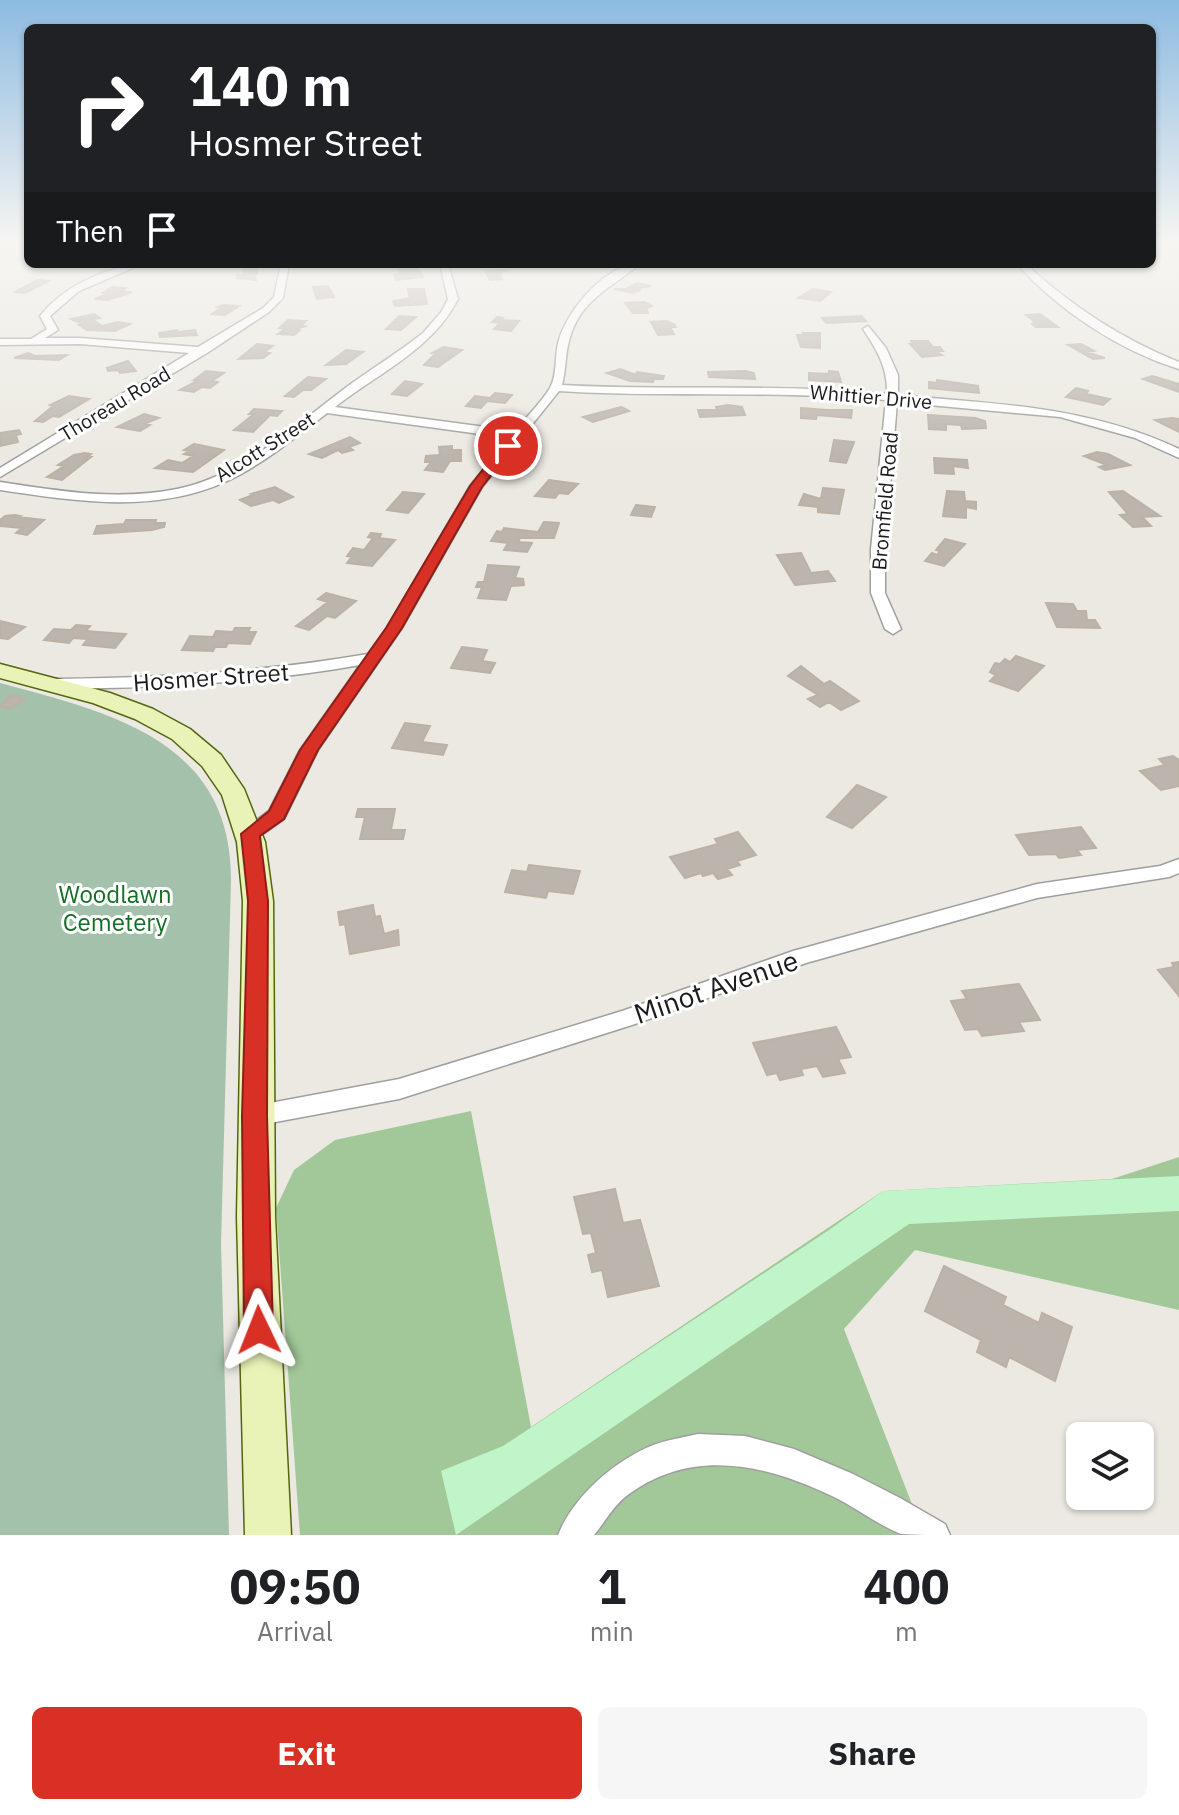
<!DOCTYPE html>
<style>
body{margin:0;font-family:"IBM Plex Sans",sans-serif;background:#f6f6f6;color:#202124;height:100vh;display:flex;flex-direction:column;font-size:30px;white-space:nowrap}
*{box-sizing:border-box;margin:0}
p{font-size:26px;color:#757577}
.icon{flex:none;width:44px;height:44px;fill:none;stroke:currentColor;stroke-width:2;stroke-linecap:round;stroke-linejoin:round}
.map{position:relative;height:1535px;overflow:hidden}
.details{display:flex;flex-direction:column;background:#fff;flex:1}
.details>*{flex:none}
.guide{position:absolute;left:24px;top:24px;width:1132px;height:244px;border-radius:12px;box-shadow:0 2px 6px #0004;background:#202124;color:#fff;overflow:hidden}
.tools{position:absolute;left:1066px;top:1422px;display:grid;gap:16px}
.tools a{display:grid;place-items:center;width:88px;height:88px;border-radius:12px;background:#fff;box-shadow:0 2px 6px #0004;font-size:40px}
.pin{position:absolute;display:grid;place-items:center;width:68px;height:68px;color:#fff;margin:-34px;border:4px solid #fff;border-radius:50%;box-shadow:0 2px 8px #0007}
.me{position:absolute;width:88px;margin:-44px;rotate:358deg;stroke-linejoin:round;filter:drop-shadow(0 0 6px #0008)}
.turn{display:flex;align-items:center;gap:28px;height:168px;padding:0 32px;font-size:36px}
.turn .icon{width:104px;height:104px;stroke-width:2.5}
.turn b{display:block;font-size:56px;line-height:68px}
.then{display:flex;align-items:center;height:76px;padding:0 32px;background:#0003;gap:16px;font-size:30px}
.eta{display:flex;justify-content:space-evenly;align-items:center;height:136px;text-align:center}
.eta b{font-size:48px;font-weight:700;line-height:56px}
.button{display:flex;gap:16px;margin-top:auto;padding:16px 32px}
.button a{flex:1;height:92px;border-radius:12px;background:#d93025;color:#fff;font-size:32px;font-weight:700;line-height:92px;text-align:center}
.button a+a{background:#f6f6f6;color:#202124}
.map>svg:first-child{display:block}
.forest{fill:#a2c899}
.cemetery{fill:#a4c2ab}
.park{fill:#c0f4c9}
.building{fill:#bbb5ae;stroke:#bcb1a5;stroke-width:2}
.lines{fill:none;stroke-linecap:round;stroke-linejoin:round}
.street-casing{stroke:#9f9f9f;stroke-width:3}
.secondary-casing{stroke:#54660d;stroke-width:3}
.street{fill:#fff;fill-rule:evenodd}
.secondary{fill:#eaf3b7;fill-rule:evenodd}
.route{fill:#d93025;stroke:#8d1f18;stroke-width:2}
.labels{text-anchor:middle;stroke-width:6;stroke-linejoin:round;paint-order:stroke}
.far-street-label{font-size:20px;fill:#1b1b1b;stroke:#fff}
.street-label{font-size:24px;fill:#1b1b1b;stroke:#fff}
.park-label{font-size:24px;fill:#146e24;stroke:#fff}
.near-street-label{font-size:28px;fill:#1b1b1b;stroke:#fff}
</style>
<div class="map">
<svg width="1179" height="1535" viewBox="0 0 1179 1535">
<rect width="100%" height="100%" fill="#ebe9e1"/>
<path class="forest" d="M471 1111 531 1427 883 1191 1112 1179 1179 1157V1310L915 1250 844 1329 924 1535H300L276 1208 294 1170 335 1140Z"/>
<path class="cemetery" d="M0 683C111 713 232 740 231 881L221 1244 229 1535H0Z"/>
<path class="park" d="M1179 1176V1211L909 1224 456 1535 441 1471 503 1446 829 1230 883 1191Z"/>
<path class="building" d="M416 266 423 277 396 280 394 275 401 274 397 268Z
M257 268V274H254L256 280 237 278V275H244V269Z
M505 270 507 271 500 272 502 279 490 280 485 271Z
M37 280 49 281 25 293 15 292Z
M637 283 651 286 638 288 640 290 633 293 614 289H626Z
M328 286 334 297 317 299 313 287Z
M112 287 126 288 121 292H132L108 300 95 299 107 294 103 293Z
M408 289H424L427 304 395 306 393 301 410 298Z
M813 289 831 292 820 301 798 298Z
M645 302 652 306 646 308 648 313H633L625 303Z
M224 305 239 306 225 315 212 314 220 308 217 307Z
M94 314 100 318 92 319 102 326 118 322 130 324 115 331 87 330 79 325 83 324 71 319Z
M1040 314 1058 327H1036L1032 324 1035 322 1026 315Z
M399 316 416 317 401 330 386 329Z
M862 316 866 321 826 323 822 318Z
M497 317 503 318 501 320 519 321 511 331 494 329 500 323 492 322Z
M288 320 306 321 300 326H307L297 328 300 330 294 335 278 334 285 329 279 328Z
M666 321 674 324 676 327H670L674 334 658 335 651 322Z
M177 330 178 332 195 330 197 335 160 337 159 333Z
M803 333H820V348L801 347 797 335H804Z
M911 341H928L933 347H940L943 351H935L942 355 922 357 910 344H913Z
M257 344 273 346 264 352 270 353 263 358 239 359Z
M1081 344 1094 351 1086 352 1105 358 1093 359 1068 345Z
M444 347 462 350 438 367 424 365 435 354 432 353Z
M346 350 363 352 346 364 326 365Z
M28 353 35 356 67 355 59 360 14 358Z
M128 361 136 371 120 373 118 370 108 371 107 368Z
M620 369 636 375 637 372 664 376 663 379H654L653 382 630 381 607 373Z
M206 371 224 373 212 381 218 382 210 388 202 387 194 392 180 390 199 380H194Z
M745 371 754 373 755 379 709 377 708 372Z
M829 371 838 372 841 382 809 380V373L829 374Z
M1152 376 1179 384V392L1143 379Z
M308 377 326 379 311 390H303L294 397 285 396Z
M937 380 978 386 979 393 929 388V382L937 383Z
M405 381 422 384 407 396 392 394Z
M1076 388 1088 391 1086 394 1110 399 1103 405 1066 397Z
M495 393 512 395 505 403 487 401 481 408 466 406 475 396 490 398Z
M69 396 89 399 59 417 53 416 43 422 35 421 53 406 50 405Z
M728 405 742 407 745 415 700 417 698 410H717L716 407Z
M621 407 629 411 593 422 583 417Z
M801 408 827 410H852L851 418 817 415 816 419 801 418Z
M254 409 282 411 277 416 270 415 253 432 234 430 254 414H249Z
M144 414 159 418 144 424 150 425 140 431 117 427Z
M928 415 975 418 985 421 986 428 962 429 961 425 946 424V430L929 429Z
M1172 418 1179 419V432L1155 420Z
M19 430 21 434 16 435 18 442 0 446V433Z
M350 437 360 443 349 447 353 450 342 453 338 450 322 458 309 454Z
M834 440 854 442 846 463 830 461Z
M194 444 224 450 193 472 155 468 168 460 182 463 193 456 184 454 189 451 184 450Z
M452 446V450H461V461H450L443 472 425 470 431 462H425L426 456 440 455 439 447Z
M1097 452 1108 454 1130 465 1105 470 1099 467 1107 465 1084 456Z
M85 453 91 454 87 457H91L62 480 47 477 64 466 58 465 74 455Z
M934 458 967 460 968 468 953 466 954 474 935 473Z
M549 480 578 484 568 494 559 493 555 498 535 496Z
M275 487 293 497 279 503 273 500 251 506 240 500 253 495 251 494Z
M823 488 844 490 839 514 818 512V507L799 505 804 494 821 499Z
M947 491 964 492 965 501 976 502V509L966 507V518L943 516Z
M1123 491 1160 516 1142 517 1151 526 1133 527 1120 515 1128 514 1109 492Z
M403 492 424 494 408 513 387 510Z
M636 505 655 507 651 517 631 515Z
M15 515 20 516 18 517 44 520 27 535 16 533 22 528 0 526V520L5 516Z
M126 520H156L155 523H165L164 527 152 530 94 534 97 526 124 524Z
M544 522 559 523 554 538H520L518 542 532 543 527 552 504 550 508 543 491 541 497 531 502 532 504 528 538 532Z
M371 533 381 534 379 538 395 540 372 566 347 563 352 557 347 556 353 548 364 550 373 538 368 537Z
M945 539 965 544 944 566 925 561 932 553 937 555 940 551 936 550Z
M801 553 811 573 828 571 835 581 795 585 777 555Z
M488 565 519 567 515 578 523 579 524 585 511 586 506 600 478 598 482 587H476L478 582H484Z
M326 593 356 601 335 618 327 616 309 630 296 626 328 602 318 599Z
M1046 603 1073 604 1077 611H1086L1087 620H1095L1100 628 1057 627Z
M0 621 25 627 8 639 0 638Z
M76 625 90 626 86 631 126 634 115 648 83 645 88 639 73 638 69 643 44 640 54 629 71 630Z
M235 628H250L248 632H256L250 644 228 643 226 647H215L213 651 182 650 190 636 213 637 216 631 233 632Z
M462 647 487 650 482 661 495 663 490 673 451 668Z
M1016 656 1044 666 1018 691 990 681 996 675 990 672 995 663 1000 664 1005 659 1010 662Z
M801 666 824 684 830 681 859 701 841 710 829 702 820 707 808 699 818 695 788 676Z
M12 695 25 699 10 709 0 706Z
M405 723 430 726 422 742 447 745 443 755 392 748Z
M1173 756 1179 760V786L1161 790 1140 771 1165 765 1159 759Z
M857 785 886 797 852 828 827 817Z
M358 809H395L391 830H405L403 839H360L365 817H356Z
M1081 827 1096 848 1077 850 1081 855 1059 858 1056 854 1029 855 1016 835Z
M738 832 756 855 737 861 740 865 727 869 732 875 718 879 713 873 703 876 701 873 685 878 670 857 718 844 715 839Z
M529 865 580 871 573 894 548 891 546 898 505 892 512 870 527 872Z
M373 905 375 917 380 916 384 934 398 930 399 945 350 954 345 924 340 925 338 912Z
M1179 962V996L1158 970 1174 967 1172 963Z
M1019 984 1040 1020 1019 1022 1024 1031 982 1036 978 1029 965 1030 951 1001 967 999 962 991Z
M836 1027 851 1057 838 1059 845 1073 823 1077 817 1066 801 1069 803 1075 780 1080 777 1073 767 1075 753 1043Z
M615 1189 623 1223 640 1220 659 1286 608 1297 602 1270 592 1272 588 1255 596 1253 591 1233 583 1234 574 1197Z
M944 1266 1006 1297 1003 1305 1039 1323 1042 1313 1072 1327 1055 1381 1009 1357 1006 1367 977 1352 981 1340 925 1311Z"/>
<g class="lines">
<defs>
<path id="street" d="M129 264H142L79 291 50 316 58 330 45 338H80L198 347 263 308 274 297 281 264H289L283 298 269 312 207 353 0 477V468L189 353 80 344 0 345V339H31L47 329 40 316C63 287 94 275 129 264Z
M440 264H448L458 299C433 349 377 374 335 407L515 431C526 417 541 403 550 388 558 374 554 355 559 340 568 309 606 264 640 264 611 288 579 300 569 341 565 355 566 371 562 385 671 391 779 383 887 394 888 368 877 350 863 329L868 326 886 348 898 375V395C996 404 1088 406 1179 449V458L1135 438 1060 417 897 402 885 549V593L901 629 893 634 885 629 871 593V549L886 400C778 390 668 398 559 391L482 487 402 628 318 750 284 819 257 838H243L240 834 243 830 269 811 300 750 360 665C259 683 157 688 54 689L46 684 54 679C159 678 264 672 368 654L387 628 470 486 509 438 327 413C295 438 262 465 225 482 154 514 74 501 0 490V482C58 491 118 501 177 489 243 475 296 425 348 386 373 368 399 352 423 333L442 311 448 299Z
M1017 264H1026C1071 306 1122 339 1179 362V369C1120 351 1058 310 1017 264Z
M1179 859V873L1169 877 1037 898 806 963 635 1024 399 1099 254 1126 245 1123 242 1116 245 1109 254 1106 399 1079 622 1011 793 951 1037 884 1160 866Z
M698 1434 745 1436 794 1449 853 1474 900 1498 945 1524 950 1535C936 1535 915 1535 901 1534 878 1525 855 1507 832 1496 763 1463 689 1447 625 1497 613 1507 604 1523 594 1535H558C573 1498 609 1466 644 1449 660 1441 680 1438 698 1434Z"/>
<path id="secondary" d="M0 664 110 693 153 709 190 729 221 755 244 789 265 842 273 901 275 1217 291 1535H245L237 1217 243 901 237 842 222 795 202 766 172 739 135 719 93 703 0 678Z"/>
</defs>
<use href="#street" class="street-casing"/>
<use href="#secondary" class="secondary-casing"/>
<use href="#street" class="street"/>
<use href="#secondary" class="secondary"/>
</g>
<linearGradient id="sky" x2="0" y2="1"><stop stop-color="#8dbbe1"/><stop offset="0.53" stop-color="#f6f5f2"/><stop offset="1" stop-color="#f6f5f2" stop-opacity="0"/></linearGradient>
<rect width="1179" height="457" fill="url(#sky)"/>
<path class="route" d="M504 443 514 446 482 487 402 628 318 750 284 819 260 836 268 901 267 1116 273 1330 269 1340 259 1344 249 1340 244 1330 242 1116 248 901 241 834 269 811 300 750 386 628 470 486Z"/>
<g class="labels">
<g class="far-street-label">
<text transform="translate(871 397) rotate(5)" y="7">Whittier Drive</text>
<text transform="translate(115 404) rotate(-31)" y="7">Thoreau Road</text>
<text transform="translate(265 447) rotate(-32)" y="7">Alcott Street</text>
<text transform="translate(885 501) rotate(-85)" y="7">Bromfield Road</text>
</g>
<g class="street-label">
<text transform="translate(211 678) rotate(-4)" y="8">Hosmer Street</text>
</g>
<g class="park-label">
<text x="115" y="903">Woodlawn<tspan x="115" dy="28">Cemetery</tspan></text>
</g>
<g class="near-street-label">
<text transform="translate(716 987) rotate(-19)" y="10">Minot Avenue</text>
</g>
</g>
</svg>
<div class="tools">
<a><svg class="icon" aria-label="layers" viewBox="0 0 24 24"><path d="M12 4l9 5-9 5-9-5zM3 14l9 5 9-5"/></svg></a>
</div>
<div class="pin" style="left:508px;top:446px;background:#d93025"><svg class="icon" aria-label="arrive" viewBox="0 0 24 24"><path d="M6 21V4h12l-3 4 3 4H6"/></svg></div>
<svg class="me" style="left:259px;top:1330px" viewBox="-20 -20 40 40"><path d="M0-17L14 15 0 8-14 15z" fill="#d93025" stroke="#fff" stroke-width="4"/></svg>
<div class="guide">
<div class="turn"><svg class="icon" aria-label="right" viewBox="0 0 24 24"><path d="M7 20v-9h11M14 6l5 5-5 5"/></svg><div><b>140 m</b>Hosmer Street</div></div>
<div class="then">Then<svg class="icon" aria-label="arrive" viewBox="0 0 24 24"><path d="M6 21V4h12l-3 4 3 4H6"/></svg></div>
</div>
</div>
<section class="details">
<div class="eta">
<div><b>09:50</b><p>Arrival</p></div>
<div><b>1</b><p>min</p></div>
<div><b>400</b><p>m</p></div>
</div>
<div class="button"><a>Exit</a><a>Share</a></div>
</section>
